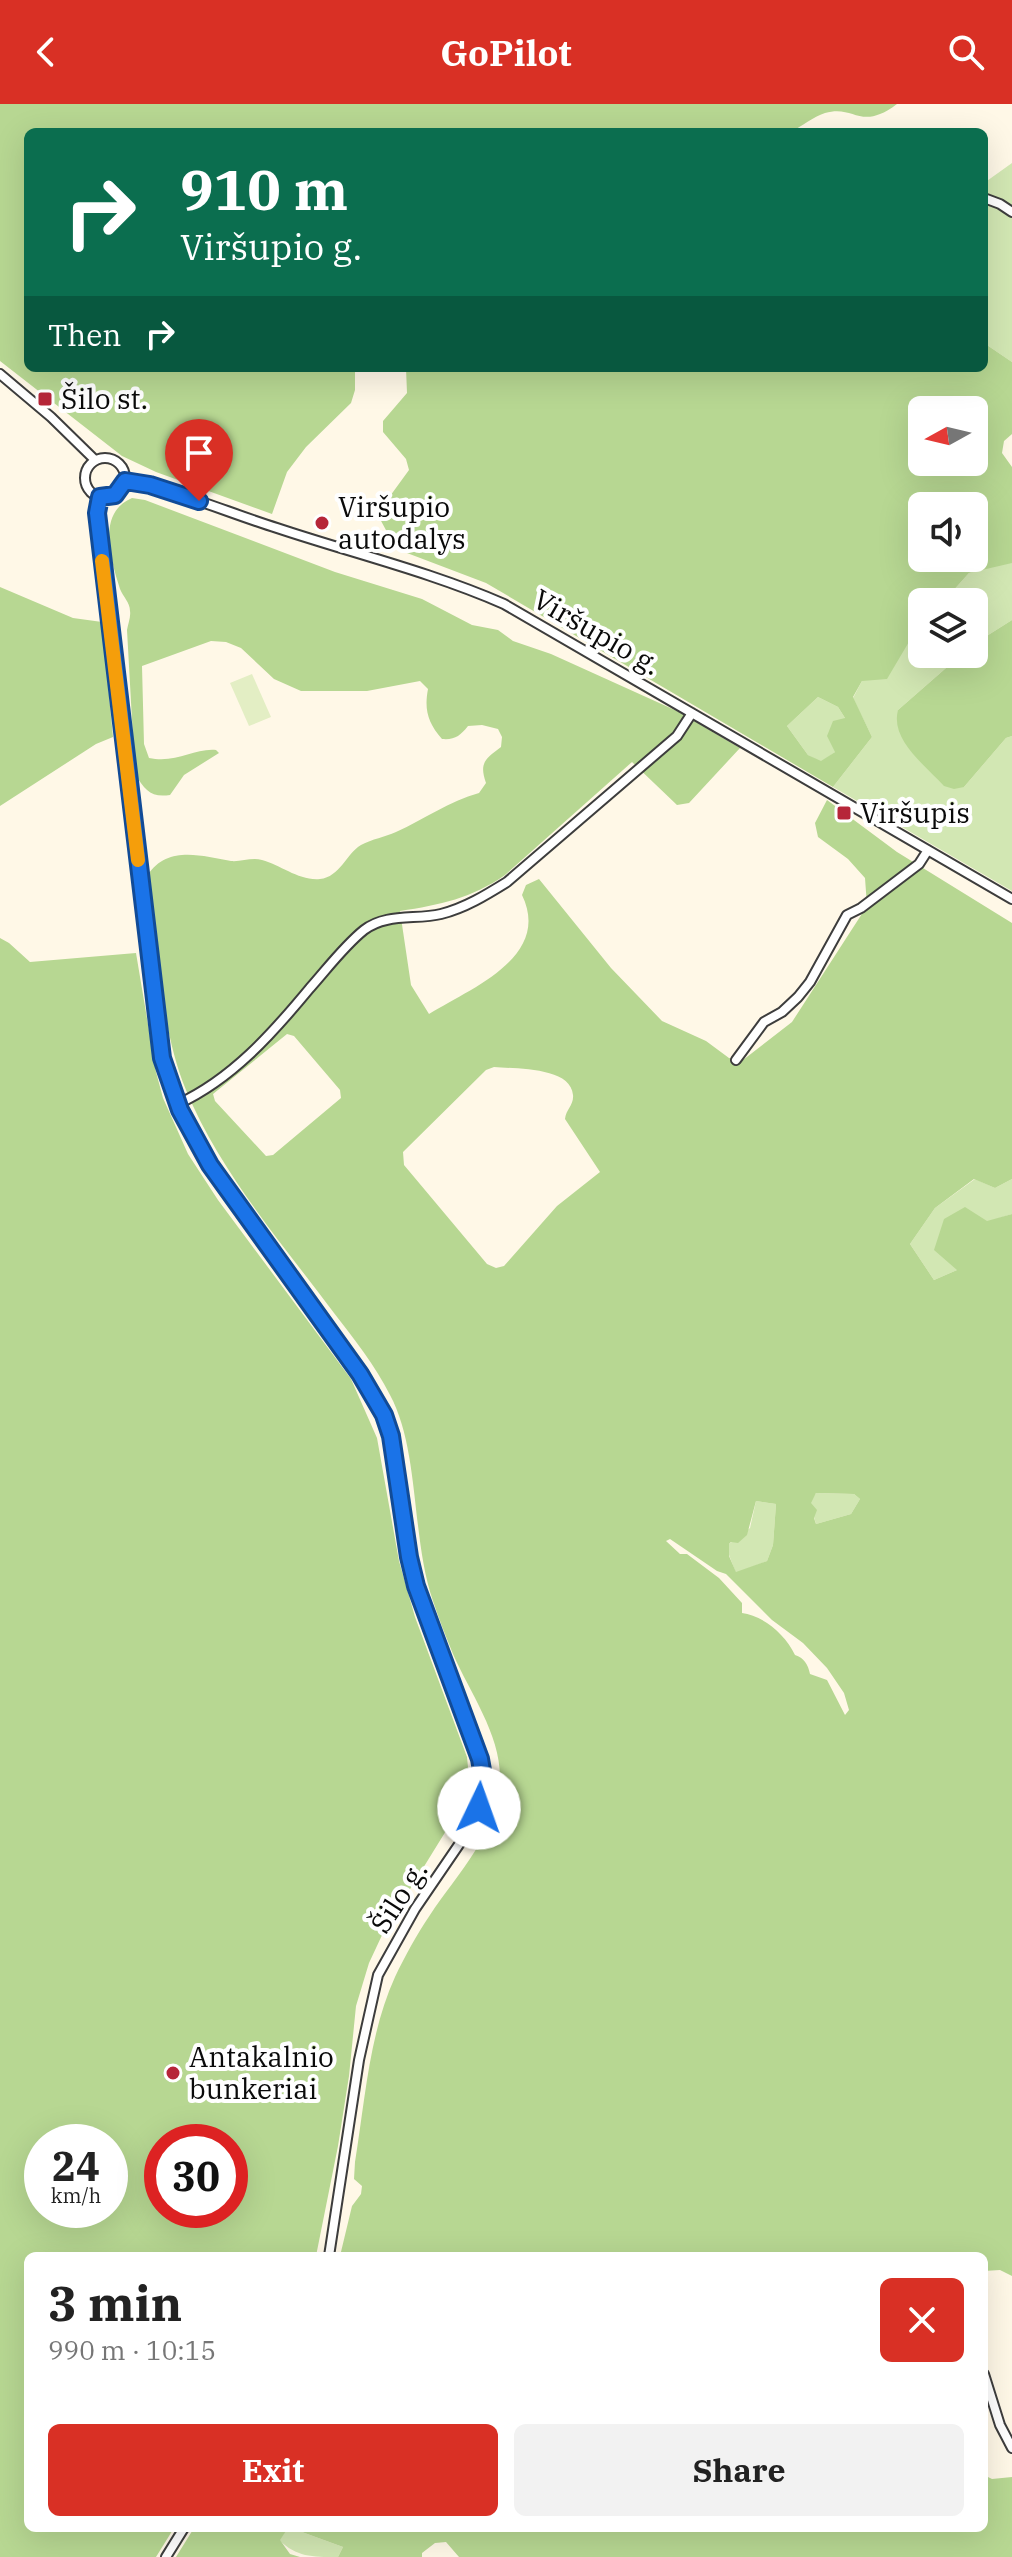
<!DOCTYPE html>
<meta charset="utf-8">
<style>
body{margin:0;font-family:"IBM Plex Serif",serif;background:#f2f2f2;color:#222;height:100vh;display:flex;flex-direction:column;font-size:30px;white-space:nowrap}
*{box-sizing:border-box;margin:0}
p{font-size:26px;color:#767676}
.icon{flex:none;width:44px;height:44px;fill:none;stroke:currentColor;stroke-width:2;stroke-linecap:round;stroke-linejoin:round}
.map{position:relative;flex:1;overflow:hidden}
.panel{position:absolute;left:24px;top:2148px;width:964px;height:280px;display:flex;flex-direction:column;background:#fff;border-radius:12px;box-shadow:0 8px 32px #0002}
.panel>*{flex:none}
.hud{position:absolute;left:24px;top:24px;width:964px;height:244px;border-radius:12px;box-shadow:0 8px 32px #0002;background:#0b6e4f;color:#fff;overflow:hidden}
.needle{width:52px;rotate:262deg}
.tools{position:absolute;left:908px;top:292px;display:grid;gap:16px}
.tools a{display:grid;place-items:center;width:80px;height:80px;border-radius:12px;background:#fff;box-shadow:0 8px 32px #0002;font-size:40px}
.speed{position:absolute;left:24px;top:2020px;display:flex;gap:16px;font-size:40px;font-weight:700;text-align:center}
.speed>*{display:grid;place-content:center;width:104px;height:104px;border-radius:50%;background:#fff;box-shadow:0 8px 32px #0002;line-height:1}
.speed small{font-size:20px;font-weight:400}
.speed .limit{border:12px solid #d22;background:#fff;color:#111}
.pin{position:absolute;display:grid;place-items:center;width:68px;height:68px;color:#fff;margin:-82px -34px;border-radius:50% 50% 50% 0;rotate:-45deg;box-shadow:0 0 8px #0007}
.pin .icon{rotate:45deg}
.me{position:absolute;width:88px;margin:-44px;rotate:3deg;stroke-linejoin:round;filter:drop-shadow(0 0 6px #0008)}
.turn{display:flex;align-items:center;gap:28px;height:168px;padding:0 24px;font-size:36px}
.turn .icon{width:104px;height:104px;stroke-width:2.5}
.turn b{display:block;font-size:56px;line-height:68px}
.then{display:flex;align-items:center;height:76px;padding:0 24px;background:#0003;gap:16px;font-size:30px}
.round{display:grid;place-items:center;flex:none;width:84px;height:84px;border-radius:12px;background:#f2f2f2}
.headline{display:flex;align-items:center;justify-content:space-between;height:136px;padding:0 24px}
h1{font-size:48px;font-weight:800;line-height:60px}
.cta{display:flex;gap:16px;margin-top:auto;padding:16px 24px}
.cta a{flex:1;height:92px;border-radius:12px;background:#d93025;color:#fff;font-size:32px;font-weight:800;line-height:92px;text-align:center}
.cta a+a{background:#f2f2f2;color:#222}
header{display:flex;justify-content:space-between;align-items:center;height:104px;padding:0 24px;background:#d93025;color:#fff;font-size:36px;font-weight:800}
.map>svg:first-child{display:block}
.green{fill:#d2e7b3}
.forest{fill:#b7d792;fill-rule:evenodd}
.pitch{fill:#e3eec4}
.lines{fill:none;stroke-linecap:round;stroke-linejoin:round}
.street-casing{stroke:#3d3d3d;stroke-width:12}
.street{stroke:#fff;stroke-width:8}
.route-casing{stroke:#114b97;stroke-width:20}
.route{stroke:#1a73e8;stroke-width:14}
.slow{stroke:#f59e0b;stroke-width:14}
.poi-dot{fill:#b62639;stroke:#fff;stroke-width:3}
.labels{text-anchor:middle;stroke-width:8;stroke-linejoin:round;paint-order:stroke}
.poi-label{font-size:28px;fill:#0a0a0a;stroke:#fff;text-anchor:start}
.street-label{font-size:28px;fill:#0a0a0a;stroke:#fff}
</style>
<header><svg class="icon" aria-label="back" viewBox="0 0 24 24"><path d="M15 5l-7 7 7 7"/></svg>GoPilot<svg class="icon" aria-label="search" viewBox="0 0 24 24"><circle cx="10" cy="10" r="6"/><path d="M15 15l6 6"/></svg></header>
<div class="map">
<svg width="1012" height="2453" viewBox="0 0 1012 2453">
<rect width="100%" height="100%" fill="#fff8e7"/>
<path class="green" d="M1012 59V258L984 239V79Z
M1009 458 1012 459V516L974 540V498H943L969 469Z
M922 522V550H962L898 606 964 683 1006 634 1012 632V787L833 683 872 633 853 594 862 577Z
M818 593 838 603 845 614 835 648 821 658 808 651 787 622Z
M975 1075 995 1084 1012 1075V1110L987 1118 957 1166 934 1176 910 1140 935 1104Z
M816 1389 854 1390 860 1395 851 1410 816 1420 810 1399Z
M756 1397 776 1400 773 1441 767 1457 736 1469 729 1451V1440L750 1424Z
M288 2424H291L343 2443 338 2453C311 2453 297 2453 279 2436Z"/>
<path class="forest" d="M0 0H897C860 28 855 0 825 9 813 13 802 22 791 28H28V264H355V286L351 299 306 343 287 368 272 410 156 368 122 352 0 257Z
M984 239 1012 258V330L1004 337 1002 349 1012 363V459L969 469 943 498H922V522L913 531 887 575 862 577 853 593 872 633 833 683 486 479 407 449 387 428 380 415 385 399 409 366 406 355 383 328V317L407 289 406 264H984ZM922 306H974V358H922ZM922 402H974V454H922ZM818 593 838 603 845 614 833 617 827 632 835 648 821 657 808 651 787 622Z
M132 394 145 396 335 468 422 495 472 521 498 526 513 537 551 550 677 607 740 644 689 699 677 701 632 658 505 771C472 794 440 801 400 807L411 881 429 910C471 884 552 853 522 791L526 781 539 775 611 864 662 917 706 937 729 954 743 956 792 918 867 802 865 774 848 755 818 733 815 719 827 696 897 748 1012 819V1075L995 1084 974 1075 935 1104 910 1140 934 1176 957 1166 934 1146 944 1115 965 1103 987 1117 1012 1110V2172L1000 2166 984 2167V2152H340L352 2102 361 2090 362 2082 354 2075 355 2058C365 1997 369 1930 395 1873 405 1852 417 1830 430 1811 457 1770 499 1728 500 1675 501 1631 470 1589 453 1550 446 1533 439 1515 433 1497 411 1433 420 1347 390 1291 375 1261 354 1235 334 1209 281 1138 220 1068 186 986 160 923 157 838 148 771 167 741 202 752 231 757 241 758 252 753 262 756 281 761 299 777 320 775 340 773 346 750 361 741 372 735 385 733 396 728 425 715 449 697 479 689L486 679C479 659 485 655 501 643L502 633 498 625 482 621 468 622C460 632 455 636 442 635 428 619 424 606 428 585L420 577 367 587H301L274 575 241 544 226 538 211 537 142 562 144 640 149 654C176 660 194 644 216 646L219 649 184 671 170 691C151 694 145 686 135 670L127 526C128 520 131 513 130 507 130 498 123 493 120 485 111 456 96 409 132 394ZM287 930 294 932 340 986 341 994 273 1051 266 1052 215 997 213 990ZM494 963C516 965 571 963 573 991 574 1001 566 1005 565 1015L600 1068 557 1102 504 1162 496 1164 487 1160 404 1061 403 1048 486 966ZM816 1389 854 1390 860 1395 851 1410 816 1420 814 1414 817 1406 811 1399ZM756 1397 776 1400 773 1441 767 1457 736 1468 729 1452V1440L731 1438 738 1439 747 1431ZM670 1435 717 1467 726 1470 772 1516 803 1539 827 1564 844 1589 849 1606 845 1611 827 1576 810 1570C808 1560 804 1554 795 1551 785 1529 761 1511 742 1509V1499L719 1474 687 1450H680L666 1437Z
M0 483 73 514 102 518 113 633 96 640 0 702Z
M1012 516V632L1006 634 964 683 954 685 944 682C925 661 890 636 898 606L962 550H974V540Z
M0 834 9 839 30 858 136 849 156 968 163 994 188 1050 218 1096 351 1275 377 1334 399 1457 415 1513 467 1653 469 1673 465 1696 383 1829 369 1859 356 1902 349 1972 338 2042 316 2152H28V2424H174L156 2453H0ZM110 2038V2106H42V2038ZM230 2038V2106H162V2038Z
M984 2371 992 2375 1012 2373V2453H459L446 2438 435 2439 422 2449V2453H338L343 2443 291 2424H984Z
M194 2424H288L280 2436 290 2450 300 2453H176Z"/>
<path class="pitch" d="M252 570 271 613 249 622 230 579Z"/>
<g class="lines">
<defs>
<path id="street" d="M984 94 1000 100 1012 108
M0 270 51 313 95 356
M85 374a20 20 0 1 1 40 0a20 20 0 1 1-40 0Z
M125 377C177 386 226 408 277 424 352 449 431 468 504 500L1012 795
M100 393 98 426 162 954 180 1006 210 1061 360 1270 384 1311 391 1332 409 1453 416 1482 473 1633 483 1672 482 1691 473 1720 415 1805 378 1871 359 1956 329 2152
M736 956 764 918 782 908 798 893 810 878 847 811 861 804 919 760 928 746
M178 1000C232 975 272 930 310 884 327 865 344 842 364 826 386 809 415 816 441 810 465 804 486 791 507 778L677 632 692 609
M984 2270 1000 2321 1012 2344
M166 2453 184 2424"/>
</defs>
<use href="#street" class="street-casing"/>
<use href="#street" class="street"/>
</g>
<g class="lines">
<defs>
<path id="route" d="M199 397 150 381 125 377 115 391 100 393 97 409 162 954 180 1006 210 1061 360 1270 384 1311 391 1332 409 1453 416 1482 480 1655 483 1672 479 1704"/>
</defs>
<use href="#route" class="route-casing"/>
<use href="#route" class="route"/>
<path class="slow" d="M102 457 138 756"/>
</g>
<g class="poi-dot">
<rect x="37" y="287" width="16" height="16" rx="4"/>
<circle cx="322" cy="419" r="8"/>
<rect x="836" y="701" width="16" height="16" rx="4"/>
<circle cx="173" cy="1969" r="8"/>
</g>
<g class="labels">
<g class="poi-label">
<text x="61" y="305">Šilo st.</text>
<text x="338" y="413">Viršupio<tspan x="338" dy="32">autodalys</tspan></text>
<text x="860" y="719">Viršupis</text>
<text x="189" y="1963">Antakalnio<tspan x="189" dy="32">bunkeriai</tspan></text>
</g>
<g class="street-label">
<text transform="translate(597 528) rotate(30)" y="10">Viršupio g.</text>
<text transform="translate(399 1793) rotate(-57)" y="10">Šilo g.</text>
</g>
</g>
</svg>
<div class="tools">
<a><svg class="needle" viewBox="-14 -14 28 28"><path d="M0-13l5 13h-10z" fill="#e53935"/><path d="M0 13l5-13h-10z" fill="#767676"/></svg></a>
<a><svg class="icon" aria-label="sound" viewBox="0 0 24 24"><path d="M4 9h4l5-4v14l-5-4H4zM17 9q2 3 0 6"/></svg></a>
<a><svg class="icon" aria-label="layers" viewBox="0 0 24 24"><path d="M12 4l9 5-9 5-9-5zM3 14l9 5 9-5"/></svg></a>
</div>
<div class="speed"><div>24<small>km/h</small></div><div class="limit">30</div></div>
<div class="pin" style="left:199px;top:397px;background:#d93025"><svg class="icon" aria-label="arrive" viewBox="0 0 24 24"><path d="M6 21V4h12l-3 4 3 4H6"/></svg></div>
<svg class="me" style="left:479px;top:1704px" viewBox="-20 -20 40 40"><circle r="19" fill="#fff"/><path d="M0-13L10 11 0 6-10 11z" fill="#1a73e8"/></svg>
<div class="hud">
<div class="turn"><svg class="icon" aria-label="right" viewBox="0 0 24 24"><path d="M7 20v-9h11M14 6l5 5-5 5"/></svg><div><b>910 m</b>Viršupio g.</div></div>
<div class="then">Then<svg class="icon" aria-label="right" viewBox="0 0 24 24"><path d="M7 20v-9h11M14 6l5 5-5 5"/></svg></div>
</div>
<section class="panel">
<div class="headline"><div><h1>3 min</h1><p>990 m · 10:15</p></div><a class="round" style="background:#d93025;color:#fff"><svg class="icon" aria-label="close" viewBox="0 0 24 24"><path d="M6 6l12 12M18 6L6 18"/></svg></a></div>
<div class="cta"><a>Exit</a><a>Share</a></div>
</section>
</div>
